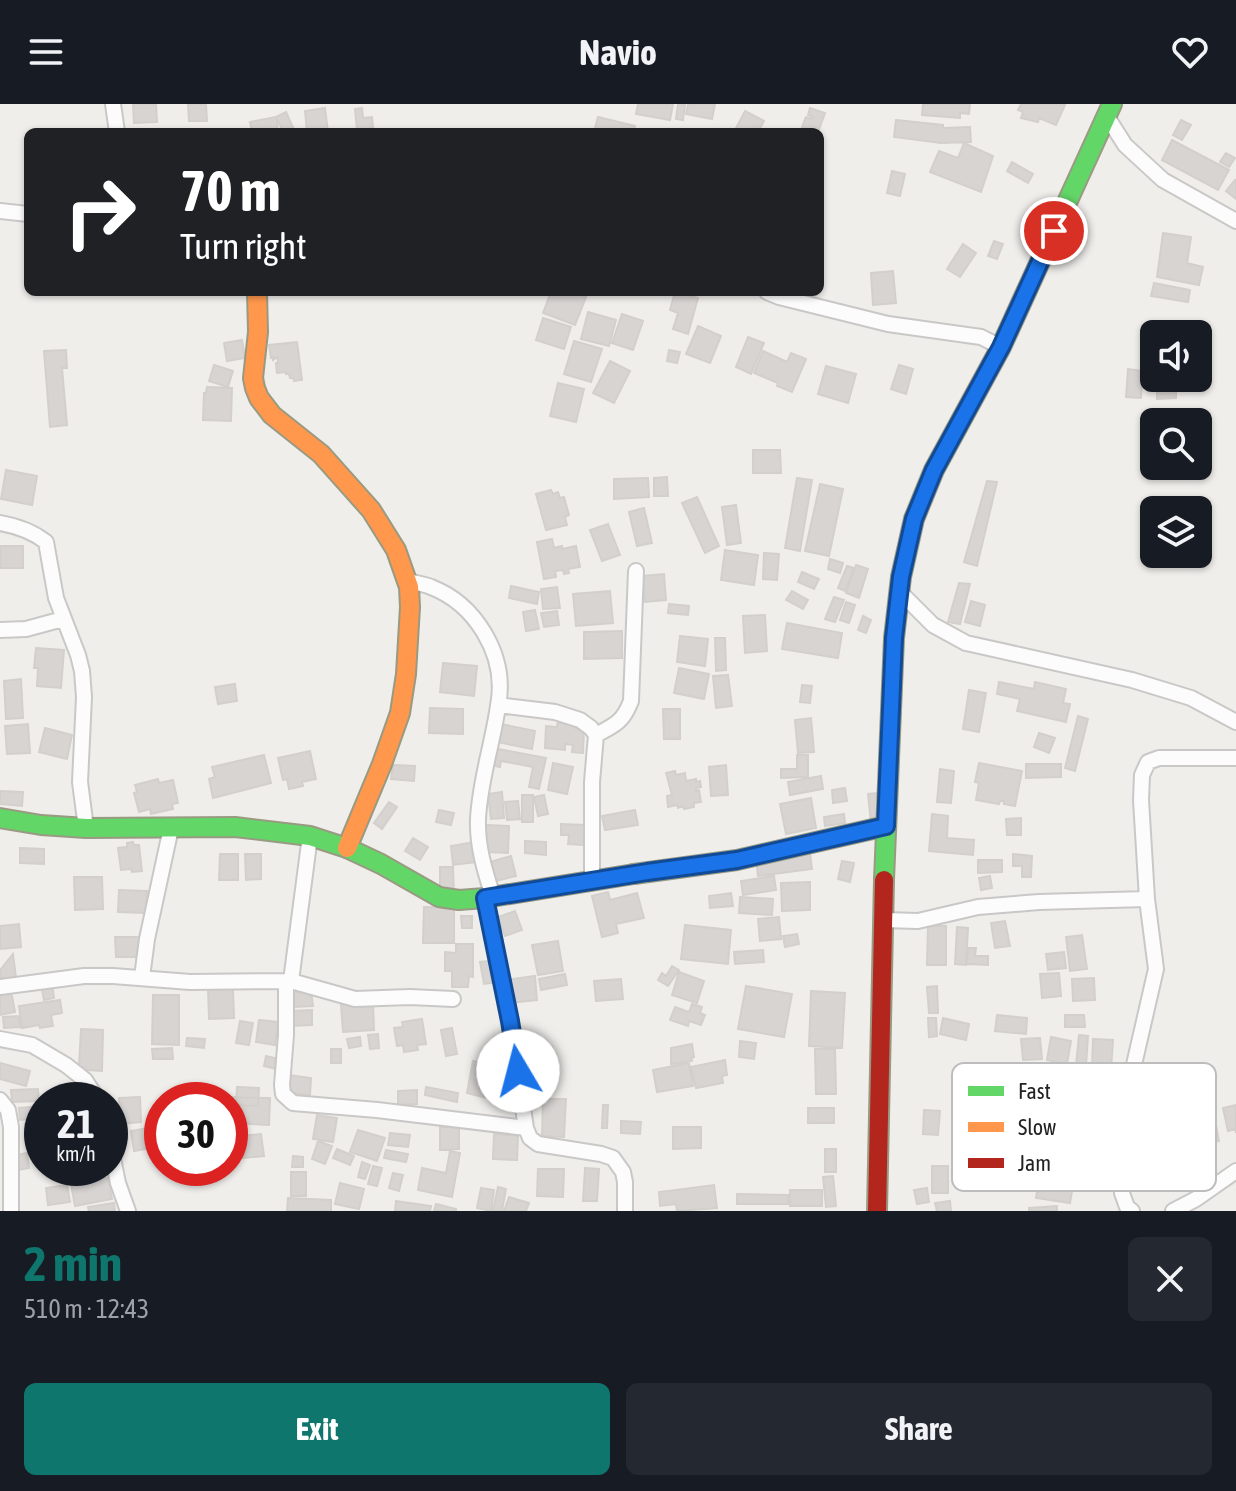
<!DOCTYPE html>
<meta charset="utf-8">
<style>
body{margin:0;font-family:"Asap Condensed",sans-serif;background:#242831;color:#f1f3f6;height:100vh;display:flex;flex-direction:column;font-size:30px;white-space:nowrap}
*{box-sizing:border-box;margin:0}
p{font-size:26px;color:#9ea1a6}
.icon{flex:none;width:44px;height:44px;fill:none;stroke:currentColor;stroke-width:2;stroke-linecap:round;stroke-linejoin:round}
.map{position:relative;height:1107px;overflow:hidden}
.sheet{display:flex;flex-direction:column;background:#171b24;flex:1}
.sheet>*{flex:none}
.top-card{position:absolute;left:24px;top:24px;width:800px;height:168px;border-radius:12px;box-shadow:0 2px 6px #0004;background:#202124;color:#fff;overflow:hidden}
.fabs{position:absolute;left:1140px;top:216px;display:grid;gap:16px}
.fabs a{display:grid;place-items:center;width:72px;height:72px;border-radius:12px;background:#171b24;box-shadow:0 2px 6px #0004;font-size:40px}
.speed{position:absolute;left:24px;top:978px;display:flex;gap:16px;font-size:40px;font-weight:700;text-align:center}
.speed>*{display:grid;place-content:center;width:104px;height:104px;border-radius:50%;background:#171b24;box-shadow:0 2px 6px #0004;line-height:1}
.speed small{font-size:20px;font-weight:400}
.speed .limit{border:12px solid #d22;background:#fff;color:#111}
.pin{position:absolute;display:grid;place-items:center;width:68px;height:68px;color:#fff;margin:-34px;border:4px solid #fff;border-radius:50%;box-shadow:0 2px 8px #0007}
.me{position:absolute;width:88px;margin:-44px;rotate:352deg;stroke-linejoin:round;filter:drop-shadow(0 0 6px #0008)}
.turn{display:flex;align-items:center;gap:28px;height:168px;padding:0 24px;font-size:36px}
.turn .icon{width:104px;height:104px;stroke-width:2.5}
.turn b{display:block;font-size:56px;line-height:68px}
.round{display:grid;place-items:center;flex:none;width:84px;height:84px;border-radius:12px;background:#242831}
.head{display:flex;align-items:center;justify-content:space-between;height:136px;padding:0 24px}
h1{font-size:48px;font-weight:700;line-height:60px;color:#0f766e}
.primary-button{display:flex;gap:16px;margin-top:auto;padding:16px 24px}
.primary-button a{flex:1;height:92px;border-radius:12px;background:#0f766e;color:#fff;font-size:32px;font-weight:700;line-height:92px;text-align:center}
.primary-button a+a{background:#242831;color:#f1f3f6}
header{display:flex;justify-content:space-between;align-items:center;height:104px;padding:0 24px;background:#171b24;font-size:36px;font-weight:700}
.map>svg:first-child{display:block}
.building{fill:#d7d4d2;stroke:#d3d0cc;stroke-width:2}
.lines{fill:none;stroke-linecap:round;stroke-linejoin:round}
.street-casing{stroke:#c9c8c7;stroke-width:18}
.fast-casing{stroke:#999a82;stroke-width:22}
.slow-casing{stroke:#999a82;stroke-width:22}
.jam-casing{stroke:#999a82;stroke-width:22}
.street{stroke:#fdfcfc;stroke-width:14}
.fast{stroke:#63d668;stroke-width:18}
.slow{stroke:#ff974d;stroke-width:18}
.jam{stroke:#b3261e;stroke-width:18}
.route-casing{stroke:#114b97;stroke-width:20}
.route{stroke:#1a73e8;stroke-width:14}
.key{fill:#fff;stroke:#bdbdbd;stroke-width:2}
.key-label{font-size:22px;fill:#222}
</style>
<header><svg class="icon" aria-label="menu" viewBox="0 0 24 24"><path d="M4 6h16M4 12h16M4 18h16"/></svg>Navio<svg class="icon" aria-label="heart" viewBox="0 0 24 24"><path d="M12 20l-8-8c-3-5 5-10 8-4 3-6 11-1 8 4z"/></svg></header>
<div class="map">
<svg width="1236" height="1107" viewBox="0 0 1236 1107">
<rect width="100%" height="100%" fill="#f0eeeb"/>
<path class="building" d="M133 0H156L157 18 134 19Z
M188 0H206L207 17H189Z
M638 0H673L670 16 636 10Z
M678 0H685L683 16 676 15Z
M688 0H715L712 15 686 10Z
M923 0H970L969 10 960 9V14L922 11Z
M1021 0H1063L1065 1 1056 21 1039 14 1038 18 1021 14 1023 8 1018 6Z
M325 4 328 28H307L305 7Z
M362 4 363 14 372 13 373 24 357 26 355 5Z
M810 4 825 9 818 28 802 23 806 13 812 15 813 13 808 11Z
M745 7 764 17 758 28H734Z
M286 8 295 28H283L276 13Z
M276 13 278 28H252L250 18Z
M598 13 635 22 633 28H594Z
M896 16 943 21V24L970 23 971 38 941 39 894 33Z
M1181 16 1191 21 1182 36 1173 31Z
M1172 36 1229 66 1218 86 1162 56Z
M964 39 993 52 981 88 930 68 939 47 958 54Z
M1226 49 1235 54 1229 63 1220 58Z
M1012 58 1033 70 1028 79 1007 67Z
M892 67 905 70 900 92 887 89Z
M1235 76 1236 77V95L1226 87Z
M1163 129 1191 133 1187 159 1203 163 1199 181 1157 173Z
M994 137 1003 140 997 155 988 152Z
M963 140 976 149 960 173 947 165Z
M893 167 896 199 873 201 871 169Z
M1154 179 1190 186 1188 198 1151 192Z
M551 188H572L586 193 575 221 543 209Z
M675 188 698 194 688 230 673 225 678 209 670 206Z
M588 208 616 216 609 242 581 235Z
M622 210 643 217 633 246 612 239Z
M543 214 571 223 564 245 536 236Z
M698 222 721 232 710 259 686 250Z
M1161 222H1177L1176 230H1157L1161 228Z
M748 233 764 239 751 270 736 263Z
M242 236 245 254 227 257 224 239Z
M574 237 602 245 591 278 564 270Z
M297 238 302 276 294 277 293 274H290L289 270H286V268L277 269 276 259H278V253L273 256V253L271 254 269 241Z
M66 246 67 264H62L67 321 50 323 44 247Z
M669 246 680 248 677 259 667 257Z
M763 247 787 258 791 249 806 255 792 288 777 282 778 279 754 269Z
M610 257 630 267 614 299 593 289Z
M214 261 233 267 228 283 209 277Z
M899 261 913 265 906 290 891 285Z
M826 262 856 270 848 299 818 290Z
M1128 265 1143 267 1141 294 1126 293Z
M1157 274H1176V294L1157 295Z
M558 279 584 285 576 318 550 312Z
M207 283 232 284 231 317 203 316 204 289H206Z
M753 346H780L781 369H753Z
M6 366 37 372 32 401 1 395Z
M667 373 668 392H654V374Z
M648 374 649 393 614 395V375Z
M797 374 812 376 800 447 785 444Z
M987 377 997 378 977 462 964 458Z
M820 380 843 385 829 452 805 447Z
M551 386 553 390 558 388 560 394 564 393 569 411 565 413 567 421 546 426 536 390Z
M697 393 719 442 705 449 682 399Z
M736 401 741 439 727 441 722 403Z
M644 404 652 439 637 442 629 408Z
M608 420 620 451 602 457 590 426Z
M552 435 554 444 562 442V445L576 442 580 463 568 465 569 469 564 470 563 466 555 467 556 473 544 475 537 438Z
M0 442H23V464H1Z
M725 446 758 451 754 481 721 476Z
M764 449 779 450 777 476 763 475Z
M830 455 843 459 840 469 828 465Z
M856 461 868 465 859 494 846 489Z
M847 462 854 464 845 487 838 484Z
M802 468 819 475 814 485 798 478Z
M664 470 666 496 645 498 643 472Z
M959 479 970 480 960 520 948 518Z
M511 482 539 488 537 500 509 494Z
M557 483 560 504 543 505 541 485Z
M610 487 613 519 576 522 573 490Z
M792 487 808 496 803 505 786 496Z
M834 493 844 496 835 518 825 515Z
M971 497 985 501 980 522 965 518Z
M846 498 855 501 849 519 840 516Z
M669 500 689 502 688 511 668 509Z
M535 506 539 525 526 527 523 508Z
M557 507 559 521 544 523 541 509Z
M765 511 767 547 745 549 743 512Z
M863 512 871 516 866 529 858 526Z
M787 519 842 529 838 554 782 545Z
M622 527V554L584 555V528Z
M680 532 708 535 705 562 677 558Z
M715 534H725L726 566 716 567Z
M36 544 64 546 61 584 37 582 38 564H34Z
M443 559 477 562 474 592 440 588Z
M679 564 709 570 704 595 674 589Z
M728 571 732 602 716 604 713 572Z
M21 575 23 614 6 615 4 577Z
M999 578 1034 585 1035 578 1066 585 1063 599 1070 600 1066 618 1017 607 1020 595 997 590Z
M235 580 237 597 218 600 215 583Z
M802 581 812 582 810 599 800 598Z
M969 586 986 589 979 628 963 625Z
M430 604 463 605V630L429 629Z
M663 605H680V635H664Z
M1078 612 1088 615 1075 667 1065 664Z
M811 614 814 648 798 649 795 616Z
M558 616 575 617V624L584 625 583 649 572 648 573 641 565 640V646L545 644 546 622 557 623Z
M28 620 30 649 7 650 5 622Z
M501 620 535 627 532 645 497 638Z
M45 624 72 631 67 655 39 648Z
M1039 629 1055 634 1049 649 1034 643Z
M493 644 546 654 539 685 529 683 533 663 501 657 500 663 490 661Z
M310 647 316 675 302 678 303 682 289 685 287 675 283 676 278 654Z
M264 651 271 679 213 694 209 675 215 673 212 663Z
M797 651H808V673L781 674V665H797Z
M553 659 573 663 567 690 548 686Z
M979 659 1022 667 1015 702 1004 700V697H1000L999 700 976 696 979 679 975 678Z
M1026 660H1061V673L1026 674Z
M393 661 415 662 414 677 391 675Z
M726 661 728 691 711 692 709 663Z
M940 665 954 667 951 699 937 698Z
M675 667 676 671 685 669 686 677 696 675V678L700 677 701 683 696 684V687L699 686 701 698 694 699V703L684 705 683 702 678 704 677 701 668 703 667 692 672 691 666 669Z
M821 672 823 685 790 691 788 678Z
M158 675 159 679 173 676 178 699 172 700 173 705 151 710 150 705 139 708 134 689 137 688 135 681Z
M845 684 847 697 833 699 832 686Z
M0 687 23 688 22 702 0 700Z
M502 688 504 714 491 715 488 690Z
M877 689 879 718 871 719 868 690Z
M522 691H533V718H522Z
M544 691 548 710 538 712 534 693Z
M811 694 816 724 786 730 780 700Z
M518 697 520 715 507 716 505 698Z
M389 698 397 703 382 725 374 719Z
M439 706 454 709 451 721 436 718Z
M635 706 638 721 605 726 602 712Z
M844 710 845 719 825 722 824 713Z
M932 710 948 712 947 734 974 736 973 751 929 747Z
M1021 714V731H1007L1006 715Z
M561 720 585 721 583 741 568 740 569 731H561Z
M486 721 509 722 508 749 485 748Z
M413 734 428 743 420 756 405 747Z
M525 737 546 738V751L525 749Z
M133 738 134 741H139L142 767 132 768 131 765 121 766 118 744 127 743V739Z
M475 738 478 758 453 761 451 742Z
M20 744 44 745V760L20 759Z
M810 749 812 765 758 772 756 755Z
M220 750H238V776H219Z
M245 750H261V775L246 776Z
M1013 750 1032 752 1031 773H1022V762H1013Z
M511 752 516 772 496 777 490 758Z
M978 756H1002V768L978 769Z
M842 757 854 759 850 778 838 775Z
M440 763H453L454 791H440Z
M774 772 776 786 743 791 741 777Z
M990 772 992 784 981 786 979 774Z
M74 773H102L103 805 75 806Z
M810 778V806L782 807 781 779Z
M119 786 147 787 146 809 118 808Z
M608 788 610 796 637 789 644 814 616 820 618 829 602 833 592 792Z
M731 789 733 802 710 804 709 792Z
M740 793 773 795 772 811 739 809Z
M424 803 454 804V839H423Z
M515 807 522 826 505 832 498 813Z
M461 812H472V824H462Z
M779 813 781 835 760 837 758 815Z
M1005 817 1010 842 995 844 991 819Z
M19 820 21 843 0 845V822Z
M685 821 731 826 728 860 681 855Z
M928 822H946V861H927Z
M957 823 968 824 966 861 955 860Z
M797 830 799 840 785 843 783 832Z
M1082 831 1087 865 1070 867 1066 833Z
M115 833H139V853H116Z
M558 837 563 867 538 871 532 841Z
M456 840H473V873L469 872 468 883H452V867H445V848L456 849Z
M968 844H976L975 852H988V861L967 860Z
M763 846 764 858 735 860 734 848Z
M1064 848 1066 864 1048 866 1046 850Z
M13 850 16 874H0V866Z
M489 857 492 879 484 880 480 858Z
M672 862 679 866 668 882 658 876 662 869 666 872Z
M679 868 704 877 697 899 672 891Z
M1059 869 1061 892 1042 894 1040 870Z
M565 870 567 881 541 886 539 875Z
M535 872 537 896 509 899 507 876Z
M1094 874 1095 896 1073 897 1072 875Z
M621 875 623 895 596 897 594 877Z
M52 879 54 894 44 896 41 881Z
M746 882 792 890 784 933 738 925Z
M937 882 938 909H929L927 883Z
M208 885H233L234 914 209 915Z
M11 887 15 908 0 911V889Z
M311 887 313 902 292 903 291 889Z
M811 887 845 889 842 944 809 942Z
M153 891H179V941L152 940Z
M60 896 62 909 51 911 53 922 40 924 39 921 22 924 19 902Z
M373 899 374 926 343 928 341 901Z
M692 900 702 903 700 909 705 911 701 921 689 917 688 922 670 916 675 903 689 908Z
M312 906V921L289 922V907Z
M997 911 1027 914 1026 930 995 927Z
M1065 911H1084L1085 923H1065Z
M19 912 20 923 4 924 3 913Z
M928 914H936L937 932 929 933Z
M943 914 969 920 966 936 940 930Z
M422 915 426 940 417 941 418 946 404 948 403 941 397 942 394 924 403 923 402 918Z
M259 916 278 918 275 941 256 938Z
M240 917 253 919 249 941 236 939Z
M452 924 457 950 446 952 441 926Z
M81 925 103 926 102 967 86 966V963L79 962Z
M378 930 379 944 370 945 368 931Z
M1079 931 1088 932 1086 962 1076 961Z
M360 933 361 942 349 944 347 935Z
M1051 933 1071 937 1067 960 1047 956Z
M187 934 205 935 204 944 186 942Z
M1040 934 1042 955 1023 956 1021 935Z
M1093 935 1113 936 1111 966 1092 965Z
M740 937 756 939 754 955 739 953Z
M692 940 694 953 691 954 692 957 671 960V944Z
M172 944 173 955H153L152 945Z
M331 945H341V959H331Z
M815 945H835L836 990H816Z
M266 952 278 955 276 965 264 962Z
M725 956 727 971 722 972 723 979 696 984 691 963Z
M473 957 494 961 487 994 467 989Z
M0 959 30 967 26 982 0 975Z
M689 959 693 982 657 988 653 966Z
M289 971 311 974 310 991 287 989Z
M237 983 259 984 258 1002 236 1001Z
M426 983 458 989 457 998 425 991Z
M38 985 39 997 12 998 11 986Z
M417 986V1000L398 1001V987Z
M1210 990 1219 1037 1196 1042 1187 995Z
M140 993 141 1018 120 1020 119 994Z
M224 993 270 994 269 1021 230 1019V996H224Z
M543 995H566L564 1033 542 1032Z
M603 1001H608L607 1024H602Z
M1236 1001V1029L1235 1025 1228 1027 1223 1004Z
M42 1002V1014L20 1016 19 1004Z
M808 1004H834V1019H808Z
M924 1006 940 1007 938 1031 923 1030Z
M317 1011 337 1014 333 1038 313 1035Z
M42 1017V1046L30 1048 25 1020Z
M621 1017 641 1018 640 1030 621 1029Z
M154 1023 157 1043 134 1047 131 1027Z
M440 1023H459V1045L440 1046Z
M673 1023H701V1044L673 1045Z
M358 1026 385 1034 377 1057 350 1048Z
M390 1029 410 1031 408 1043 388 1041Z
M261 1030 264 1052 243 1054 241 1032Z
M494 1030 518 1032 517 1056 493 1055Z
M318 1037 332 1042 325 1060 312 1055Z
M337 1045 354 1052 350 1061 333 1054Z
M825 1045H836V1068H825Z
M386 1046 408 1050 406 1058 384 1054Z
M450 1047 460 1049 452 1093 418 1086 422 1064 446 1069Z
M27 1049 29 1064 18 1066 16 1051Z
M293 1052 303 1053V1063H292Z
M362 1058 370 1061 365 1075 358 1073Z
M373 1062 382 1064 377 1082 368 1080Z
M932 1062H948V1089H932Z
M585 1064 599 1065 597 1097H583Z
M538 1065H564L563 1093 537 1092Z
M291 1068H306V1092H291Z
M393 1069 403 1071 399 1087 389 1084Z
M1040 1070 1074 1075 1070 1099 1036 1094Z
M833 1072 836 1102 826 1103 823 1073Z
M108 1074 112 1095 75 1102 71 1080Z
M340 1079 364 1085 359 1105 335 1100Z
M67 1081 70 1098 48 1101 46 1084Z
M714 1081 717 1104 677 1107 676 1100 660 1102 659 1088Z
M498 1083 506 1085 502 1107 493 1106Z
M481 1084 494 1086 491 1107 477 1104Z
M927 1084 929 1098 917 1100 914 1086Z
M790 1086H822V1102H790Z
M737 1090 788 1091V1100H737Z
M509 1093 529 1099 526 1107H504Z
M288 1094 331 1096V1107H287Z
M396 1097 431 1102 430 1107H395Z
M950 1097 951 1107H937L935 1099Z
M114 1099 115 1107H89L88 1103Z
M436 1100 456 1105V1107H434Z
M1057 1102V1107H1029V1104Z"/>
<g class="lines">
<defs>
<path id="street" d="M113 0 117 28
M1106 11 1125 41 1163 76 1236 117
M0 107 28 110
M767 188 779 193 888 220 981 233 1001 243
M0 419C17 422 32 427 46 438L56 494 78 551 82 567 84 593 80 678 86 724
M408 477C415 479 424 480 431 483 475 500 505 549 499 595 494 636 480 674 478 715 477 743 485 767 493 793
M899 487 933 521 966 539 1132 576 1191 594 1236 618
M0 526 26 525 63 515
M498 601 555 608 580 616 591 624 596 631 592 678V777
M596 631C615 621 623 618 631 597L636 467
M485 794 510 917 526 1024 530 1034 538 1040 601 1050 613 1054 623 1068 625 1078V1107
M883 816 918 817 978 803 1039 798 1147 795
M142 873 147 835 171 724
M286 877V931L282 981 283 990 293 999 377 1006 526 1024
M291 877 310 732
M0 883 84 872H113L190 878 291 877 355 895 410 893 453 895
M0 935 32 941 66 961 85 976 98 996
M0 996 8 1006 11 1023V1107
M110 1040 118 1079 128 1107
M1132 1107 1127 1103 1122 1089V1060L1130 978 1156 865 1147 795 1141 696 1142 671 1148 658 1159 654H1236
M1173 1107 1196 1095 1236 1067"/>
<path id="fast" d="M0 714 41 721 86 724 235 723 310 732 347 744 381 760 439 793 459 796 485 794 634 770
M884 776 894 534 901 473 914 415 934 366 1001 243 1112 0"/>
<path id="slow" d="M257 188 258 228 253 274 255 284 259 294 272 311 321 350 371 406 396 446 409 483 410 503 406 570 400 609 382 660 347 744
M634 770 737 756 886 722"/>
<path id="jam" d="M877 1107 884 776"/>
</defs>
<use href="#street" class="street-casing"/>
<use href="#fast" class="fast-casing"/>
<use href="#slow" class="slow-casing"/>
<use href="#jam" class="jam-casing"/>
<use href="#street" class="street"/>
<use href="#fast" class="fast"/>
<use href="#slow" class="slow"/>
<use href="#jam" class="jam"/>
</g>
<g class="lines">
<defs>
<path id="route" d="M518 967 510 917 485 794 647 768 737 756 886 722 894 534 901 473 914 415 934 366 1001 243 1054 127"/>
</defs>
<use href="#route" class="route-casing"/>
<use href="#route" class="route"/>
</g>
<rect x="952" y="959" width="264" height="128" rx="12" class="key"/>
<rect x="968" y="982" width="36" height="10" fill="#63d668"/>
<rect x="968" y="1018" width="36" height="10" fill="#ff974d"/>
<rect x="968" y="1054" width="36" height="10" fill="#b3261e"/>
<g class="key-label">
<text x="1018" y="995">Fast</text>
<text x="1018" y="1031">Slow</text>
<text x="1018" y="1067">Jam</text>
</g>
</svg>
<div class="fabs">
<a><svg class="icon" aria-label="sound" viewBox="0 0 24 24"><path d="M4 9h4l5-4v14l-5-4H4zM17 9q2 3 0 6"/></svg></a>
<a><svg class="icon" aria-label="search" viewBox="0 0 24 24"><circle cx="10" cy="10" r="6"/><path d="M15 15l6 6"/></svg></a>
<a><svg class="icon" aria-label="layers" viewBox="0 0 24 24"><path d="M12 4l9 5-9 5-9-5zM3 14l9 5 9-5"/></svg></a>
</div>
<div class="speed"><div>21<small>km/h</small></div><div class="limit">30</div></div>
<div class="pin" style="left:1054px;top:127px;background:#d93025"><svg class="icon" aria-label="arrive" viewBox="0 0 24 24"><path d="M6 21V4h12l-3 4 3 4H6"/></svg></div>
<svg class="me" style="left:518px;top:967px" viewBox="-20 -20 40 40"><circle r="19" fill="#fff"/><path d="M0-13L10 11 0 6-10 11z" fill="#1a73e8"/></svg>
<div class="top-card">
<div class="turn"><svg class="icon" aria-label="right" viewBox="0 0 24 24"><path d="M7 20v-9h11M14 6l5 5-5 5"/></svg><div><b>70 m</b>Turn right</div></div>
</div>
</div>
<section class="sheet">
<div class="head"><div><h1>2 min</h1><p>510 m · 12:43</p></div><a class="round"><svg class="icon" aria-label="close" viewBox="0 0 24 24"><path d="M6 6l12 12M18 6L6 18"/></svg></a></div>
<div class="primary-button"><a>Exit</a><a>Share</a></div>
</section>
